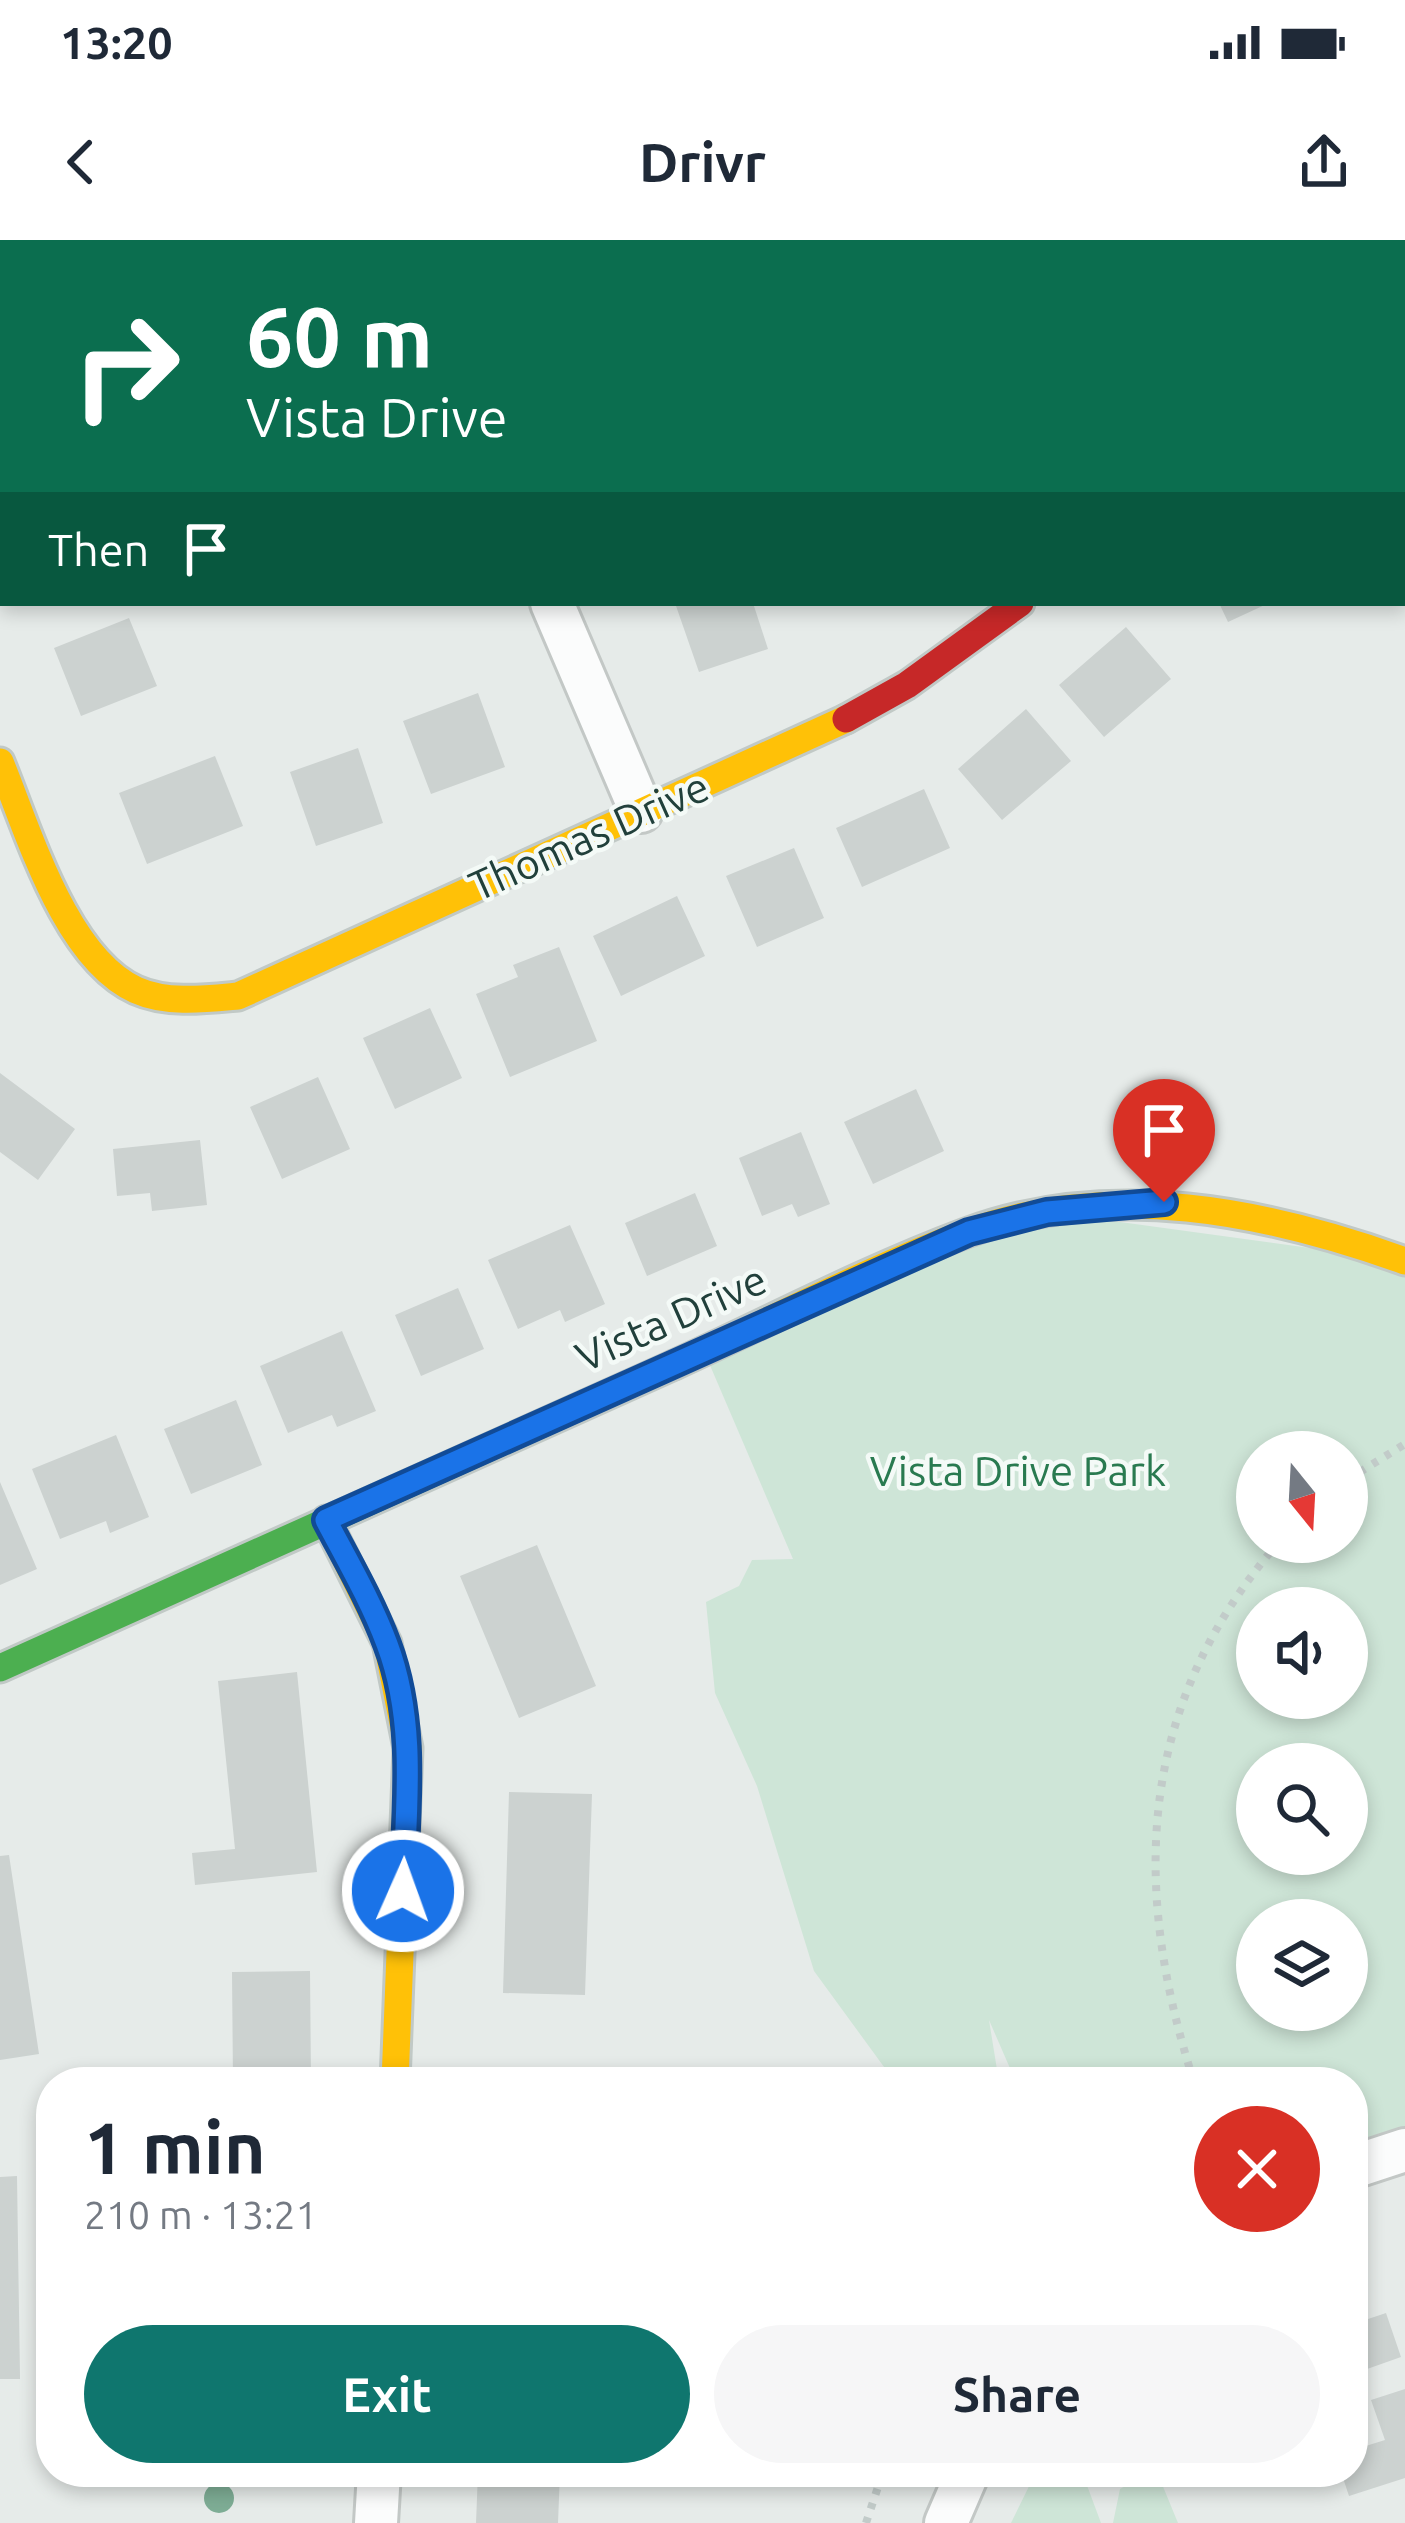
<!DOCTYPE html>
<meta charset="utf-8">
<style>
body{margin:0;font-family:Ubuntu,sans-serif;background:#f6f6f7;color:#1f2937;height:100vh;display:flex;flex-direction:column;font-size:45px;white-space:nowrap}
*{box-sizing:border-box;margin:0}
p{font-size:39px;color:#747a83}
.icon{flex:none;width:66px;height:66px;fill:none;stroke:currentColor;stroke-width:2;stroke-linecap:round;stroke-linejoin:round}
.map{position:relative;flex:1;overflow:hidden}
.drawer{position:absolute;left:36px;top:1827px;width:1332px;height:420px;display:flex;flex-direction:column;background:#fff;border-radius:48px;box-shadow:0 6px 18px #0003}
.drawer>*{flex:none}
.guide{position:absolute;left:0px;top:0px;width:1407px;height:366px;box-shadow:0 6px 18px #0003;background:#0b6e4f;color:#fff;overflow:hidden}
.needle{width:78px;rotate:162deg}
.controls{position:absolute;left:1236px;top:1191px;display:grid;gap:24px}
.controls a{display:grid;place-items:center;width:132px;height:132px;border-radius:50%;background:#fff;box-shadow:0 6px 18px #0003;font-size:60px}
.pin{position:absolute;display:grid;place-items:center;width:102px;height:102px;color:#fff;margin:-123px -51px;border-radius:50% 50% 50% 0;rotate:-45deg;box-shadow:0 0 12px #0007}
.pin .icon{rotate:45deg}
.me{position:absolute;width:132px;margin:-66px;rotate:2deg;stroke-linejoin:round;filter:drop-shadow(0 0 9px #0008)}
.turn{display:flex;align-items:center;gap:42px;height:252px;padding:0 48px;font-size:54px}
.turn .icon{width:156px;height:156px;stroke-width:2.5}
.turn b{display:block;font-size:84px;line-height:102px}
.then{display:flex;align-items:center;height:114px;padding:0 48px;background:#0003;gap:24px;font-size:45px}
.round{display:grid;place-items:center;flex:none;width:126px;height:126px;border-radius:63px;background:#f6f6f7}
.headline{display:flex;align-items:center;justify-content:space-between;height:204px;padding:0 48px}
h1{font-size:72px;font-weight:700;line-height:90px}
.cta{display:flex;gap:24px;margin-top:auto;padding:24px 48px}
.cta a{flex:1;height:138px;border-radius:72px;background:#0f766e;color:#fff;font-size:48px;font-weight:700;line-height:138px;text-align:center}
.cta a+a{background:#f6f6f7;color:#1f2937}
.status{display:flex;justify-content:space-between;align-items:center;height:84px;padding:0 60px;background:#fff;direction:ltr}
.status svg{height:33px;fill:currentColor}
header{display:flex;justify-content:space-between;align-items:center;height:156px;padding:0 48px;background:#fff;font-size:54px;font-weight:700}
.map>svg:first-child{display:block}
.green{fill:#cee5d7;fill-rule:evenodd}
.building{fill:#ccd2d0}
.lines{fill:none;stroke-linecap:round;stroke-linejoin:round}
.street-casing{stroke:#c3c8c6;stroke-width:48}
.fast-casing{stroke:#c1c9c6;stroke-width:33}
.slow-casing{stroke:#c1c9c6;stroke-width:33}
.jam-casing{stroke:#c1c9c6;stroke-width:33}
.path{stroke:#c2cbc9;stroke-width:8;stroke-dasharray:6 9;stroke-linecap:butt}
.street{stroke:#fbfcfc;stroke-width:42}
.fast{stroke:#4caf50;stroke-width:27}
.slow{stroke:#ffc107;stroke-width:27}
.jam{stroke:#c62828;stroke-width:27}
.tree{fill:#7ead95}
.route-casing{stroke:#114b97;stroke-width:30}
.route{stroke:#1a73e8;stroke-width:21}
.labels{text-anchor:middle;stroke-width:9;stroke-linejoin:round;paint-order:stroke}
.street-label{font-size:42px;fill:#21403b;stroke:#f4faf7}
.park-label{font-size:42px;fill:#297a50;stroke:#f4faf7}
</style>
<div class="status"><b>13:20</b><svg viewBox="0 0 49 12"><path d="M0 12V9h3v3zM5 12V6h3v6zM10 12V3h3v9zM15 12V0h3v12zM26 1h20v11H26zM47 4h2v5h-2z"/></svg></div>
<header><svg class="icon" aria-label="back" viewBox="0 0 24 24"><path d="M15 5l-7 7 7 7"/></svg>Drivr<svg class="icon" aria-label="share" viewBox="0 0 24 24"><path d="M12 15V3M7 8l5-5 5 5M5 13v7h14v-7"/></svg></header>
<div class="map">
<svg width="1405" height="2283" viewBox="0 0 1405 2283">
<rect width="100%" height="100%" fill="#e6ebe9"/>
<path class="green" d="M1047 972 1405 1021V1910L1353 1927V1842H1016L989 1780 999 1842H895L814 1731 757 1546 715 1453 706 1362 739 1346 752 1320 793 1319 703 1109ZM1257 1212H1347V1302H1257ZM1257 1368H1347V1458H1257ZM1257 1524H1347V1614H1257ZM1257 1680H1347V1770H1257Z
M1036 2232H1082L1101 2283H1011Z
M1150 2232H1157L1178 2283H1113L1120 2249Z"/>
<path class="building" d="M675 363H753L768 409 699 432Z
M1219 363H1269L1228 382Z
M129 378 157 446 81 476 54 408Z
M1126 387 1171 439 1104 497 1059 445Z
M478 453 505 527 431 554 403 481Z
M1026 469 1071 521 1002 580 958 529Z
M358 508 383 583 316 606 290 532Z
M215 516 243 586 147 624 119 553Z
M924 549 950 608 862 647 836 588Z
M794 608 824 678 757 707 726 636Z
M677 656 705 716 621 756 593 696Z
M559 707 597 801 510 837 476 754 518 737 513 725Z
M430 768 462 838 395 869 363 798Z
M0 833 75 889 38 940 0 912Z
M318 837 350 909 282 939 250 867Z
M916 849 944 911 873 944 844 882Z
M801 892 830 964 798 977 792 964 762 976 739 918Z
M200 900 207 965 152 971 150 953 117 956 113 909Z
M695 953 717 1006 647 1036 625 983Z
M570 985 605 1064 565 1082 560 1070 518 1089 488 1020Z
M458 1048 484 1109 421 1136 395 1075Z
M342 1091 376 1171 337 1187 332 1175 288 1193 260 1126Z
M236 1160 262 1225 191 1254 164 1189Z
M116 1195 149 1277 110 1293 106 1281 60 1299 32 1229Z
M0 1242 37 1329 0 1345Z
M537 1305 596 1446 519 1478 460 1336Z
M297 1432 317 1632 195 1645 192 1613 235 1609 218 1441Z
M509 1552 592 1554 585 1755 503 1753Z
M9 1615 39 1814 0 1820V1616Z
M310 1731 311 1842H233L232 1732Z
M17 1936 20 2139H0V1937Z
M1353 2038 1368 2079 1386 2073 1401 2117 1353 2134Z
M1405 2149V2238L1349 2256 1341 2232H1353V2210L1385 2200 1371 2160Z
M478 2232H560L558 2283H476Z"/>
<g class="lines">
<defs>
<path id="street" d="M571 3 574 0
M1404 100 1405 99
M552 363 641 571
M1353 1927 1405 1910
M376 2283 379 2232
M946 2283 968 2232"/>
<path id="fast" d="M0 1428 674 1125"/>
<path id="slow" d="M0 522C28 590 65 718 136 750 167 764 206 759 238 756L846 479
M674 1125C770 1081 867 1030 966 993 1110 939 1266 971 1405 1021
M326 1280 387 1403 408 1508 395 1842"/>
<path id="jam" d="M846 479 907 445 1020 363"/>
</defs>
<use href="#street" class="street-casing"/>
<use href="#fast" class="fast-casing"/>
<use href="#slow" class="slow-casing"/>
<use href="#jam" class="jam-casing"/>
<path class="path" d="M1347 1240 1405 1204
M1194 1842C1130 1644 1138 1464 1279 1302
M866 2283 883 2232"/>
<use href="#street" class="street"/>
<use href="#fast" class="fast"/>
<use href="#slow" class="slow"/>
<use href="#jam" class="jam"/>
</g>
<circle class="tree" cx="219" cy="2258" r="15"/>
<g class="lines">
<defs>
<path id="route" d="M403 1651C406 1569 417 1483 387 1404 371 1361 347 1320 326 1280L969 992 1047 972 1164 962"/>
</defs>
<use href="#route" class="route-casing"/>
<use href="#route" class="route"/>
</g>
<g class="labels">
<g class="street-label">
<text transform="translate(589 596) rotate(-24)" y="15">Thomas Drive</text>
<text transform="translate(671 1078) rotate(-24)" y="15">Vista Drive</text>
</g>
<g class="park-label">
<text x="1018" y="1246">Vista Drive Park</text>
</g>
</g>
</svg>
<div class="controls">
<a><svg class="needle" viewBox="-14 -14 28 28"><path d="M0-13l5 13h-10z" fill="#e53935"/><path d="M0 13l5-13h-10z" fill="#747a83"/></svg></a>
<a><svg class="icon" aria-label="sound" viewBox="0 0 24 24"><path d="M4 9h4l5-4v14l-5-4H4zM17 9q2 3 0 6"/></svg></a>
<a><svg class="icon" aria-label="search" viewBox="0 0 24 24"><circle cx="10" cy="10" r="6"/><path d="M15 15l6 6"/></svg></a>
<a><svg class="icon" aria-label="layers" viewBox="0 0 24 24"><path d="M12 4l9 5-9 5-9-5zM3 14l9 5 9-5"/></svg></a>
</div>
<div class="pin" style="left:1164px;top:962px;background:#d93025"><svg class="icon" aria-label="arrive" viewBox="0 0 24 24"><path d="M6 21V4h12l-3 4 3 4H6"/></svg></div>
<svg class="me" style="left:403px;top:1651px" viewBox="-20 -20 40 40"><circle r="17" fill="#1a73e8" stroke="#fff" stroke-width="3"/><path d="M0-11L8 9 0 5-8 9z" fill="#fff"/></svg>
<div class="guide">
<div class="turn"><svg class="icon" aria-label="right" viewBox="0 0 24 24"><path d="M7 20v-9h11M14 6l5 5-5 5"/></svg><div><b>60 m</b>Vista Drive</div></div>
<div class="then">Then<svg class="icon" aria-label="arrive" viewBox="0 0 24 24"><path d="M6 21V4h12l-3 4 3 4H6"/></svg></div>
</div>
<section class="drawer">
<div class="headline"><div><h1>1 min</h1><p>210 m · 13:21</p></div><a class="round" style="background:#d93025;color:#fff"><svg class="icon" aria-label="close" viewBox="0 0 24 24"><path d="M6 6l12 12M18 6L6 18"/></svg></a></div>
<div class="cta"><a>Exit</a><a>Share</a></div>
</section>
</div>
